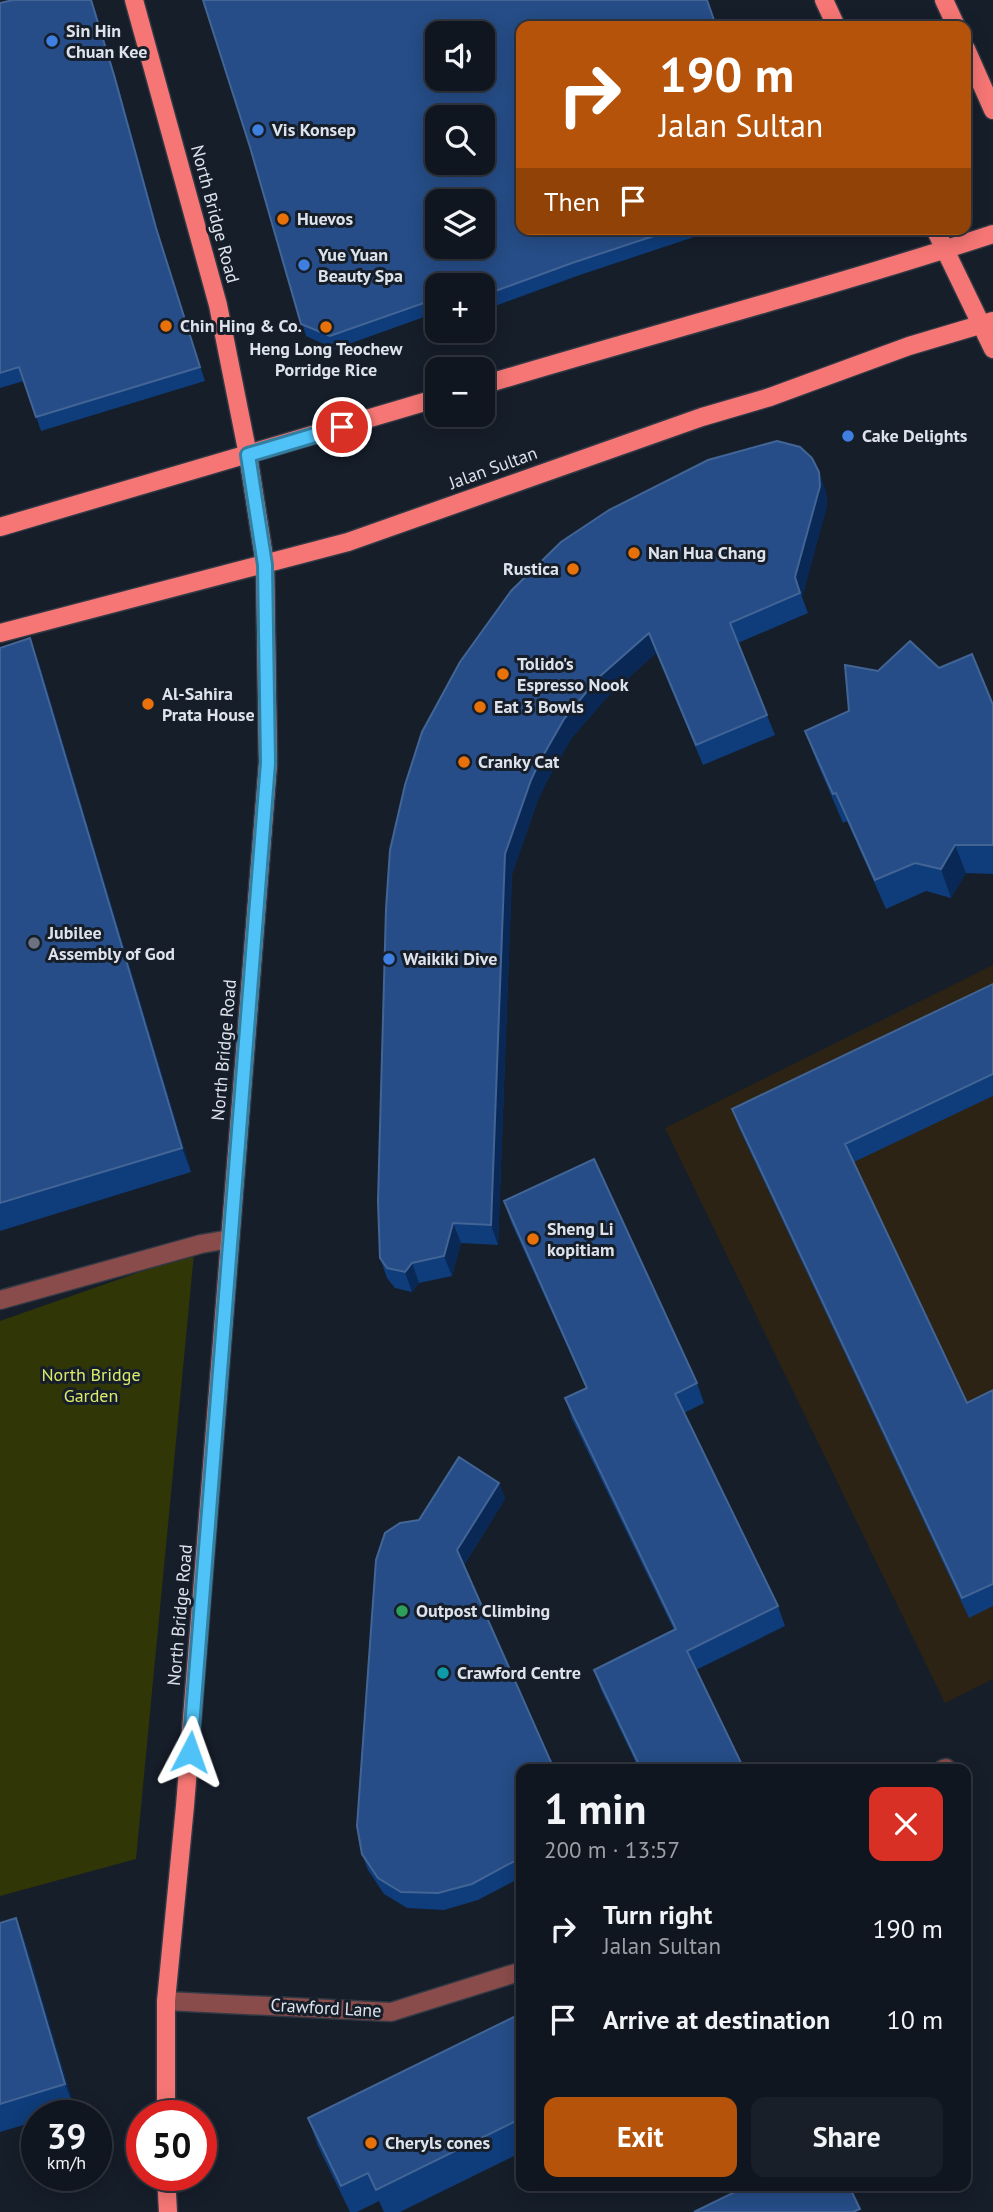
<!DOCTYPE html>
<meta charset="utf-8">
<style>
body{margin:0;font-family:"PT Sans",sans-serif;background:#191f29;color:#f1f3f6;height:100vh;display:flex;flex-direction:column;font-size:26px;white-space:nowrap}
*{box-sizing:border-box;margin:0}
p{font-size:23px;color:#9c9fa5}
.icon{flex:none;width:38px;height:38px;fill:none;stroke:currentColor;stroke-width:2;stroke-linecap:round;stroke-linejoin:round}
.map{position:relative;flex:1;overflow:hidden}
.side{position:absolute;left:516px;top:1764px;width:455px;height:427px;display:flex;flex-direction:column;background:#101620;border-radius:14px;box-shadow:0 4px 18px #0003,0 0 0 2px #30353e}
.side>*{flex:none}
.top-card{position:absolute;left:516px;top:21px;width:455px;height:214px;border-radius:14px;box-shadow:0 4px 18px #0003,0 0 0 2px #30353e;background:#b45309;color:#fff;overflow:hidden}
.controls{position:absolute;left:425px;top:21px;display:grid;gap:14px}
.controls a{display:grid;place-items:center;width:70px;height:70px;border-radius:14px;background:#101620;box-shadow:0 4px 18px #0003,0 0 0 2px #30353e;font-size:35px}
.speed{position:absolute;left:21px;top:2100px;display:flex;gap:14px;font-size:35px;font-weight:700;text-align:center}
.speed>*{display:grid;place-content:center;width:91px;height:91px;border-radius:50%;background:#101620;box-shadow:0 4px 18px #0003,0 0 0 2px #30353e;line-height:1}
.speed small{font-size:18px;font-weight:400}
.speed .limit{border:10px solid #d22;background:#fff;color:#111}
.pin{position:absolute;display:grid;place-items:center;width:60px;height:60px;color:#fff;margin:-30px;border:4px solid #fff;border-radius:50%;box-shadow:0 2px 7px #0007}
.me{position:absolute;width:77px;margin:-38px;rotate:4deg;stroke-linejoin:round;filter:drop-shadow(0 0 5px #0008)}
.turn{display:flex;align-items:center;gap:24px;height:147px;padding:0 28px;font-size:32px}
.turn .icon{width:91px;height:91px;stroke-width:2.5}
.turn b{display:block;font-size:49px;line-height:60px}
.then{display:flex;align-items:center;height:66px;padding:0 28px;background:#0003;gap:14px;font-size:26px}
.round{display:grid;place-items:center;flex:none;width:74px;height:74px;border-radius:14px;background:#191f29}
.headline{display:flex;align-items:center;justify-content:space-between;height:119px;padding:0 28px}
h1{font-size:42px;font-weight:600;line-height:52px}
.button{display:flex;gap:14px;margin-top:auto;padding:14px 28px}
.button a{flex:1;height:80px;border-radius:14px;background:#b45309;color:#fff;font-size:28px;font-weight:600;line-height:80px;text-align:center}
.button a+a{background:#191f29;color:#f1f3f6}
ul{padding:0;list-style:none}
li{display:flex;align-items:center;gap:21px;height:91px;padding:0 28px}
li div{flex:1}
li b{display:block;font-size:26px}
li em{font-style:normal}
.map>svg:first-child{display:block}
.education{fill:#2d2314}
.green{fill:#313607}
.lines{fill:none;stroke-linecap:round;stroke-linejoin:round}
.minor-casing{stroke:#323945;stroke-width:21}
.major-casing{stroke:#323945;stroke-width:21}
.minor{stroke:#894c4a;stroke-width:18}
.major{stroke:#f57674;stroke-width:18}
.wall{fill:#0f3c7a}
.shaded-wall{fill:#092855}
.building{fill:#264d87;stroke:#426596;stroke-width:2;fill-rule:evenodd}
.route-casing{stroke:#337fa1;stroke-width:18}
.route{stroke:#4fc3f7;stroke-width:12}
.shop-dot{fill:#3f7fe0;stroke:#161e2a;stroke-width:2.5}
.food-dot{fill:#e8710a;stroke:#161e2a;stroke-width:2.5}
.worship-dot{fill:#6b7280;stroke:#161e2a;stroke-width:2.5}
.leisure-dot{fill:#2e9e5b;stroke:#161e2a;stroke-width:2.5}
.culture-dot{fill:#0f9aa8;stroke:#161e2a;stroke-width:2.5}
.labels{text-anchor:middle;stroke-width:6;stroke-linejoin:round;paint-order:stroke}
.poi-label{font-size:18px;font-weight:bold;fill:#dde2eb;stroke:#161e2a;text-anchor:start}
.street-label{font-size:18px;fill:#dde2eb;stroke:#161e2a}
.park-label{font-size:18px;fill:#dcea69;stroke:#161e2a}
</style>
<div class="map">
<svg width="993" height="2212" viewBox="0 0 993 2212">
<rect width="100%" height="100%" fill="#161e2a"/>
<path class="education" d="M993 965V1679L945 1703 665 1128Z"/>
<path class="green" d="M194 1253 136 1859 0 1896V1321Z"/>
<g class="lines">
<defs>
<path id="minor" d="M0 1300 201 1244 230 1239
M943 1769 946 1768
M166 2001 391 2012 522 1971"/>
<path id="major" d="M134 0 218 305 248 455 265 564 268 763 185 1806 166 2001V2116
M824 0 836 26
M944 0 956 26
M966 49 993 110
M935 229 993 349
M483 385C653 334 825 289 993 234
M0 527 438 398
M0 633 348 542 702 417 770 397 909 346 993 321
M166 2175 168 2212"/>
</defs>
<use href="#minor" class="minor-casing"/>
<use href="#major" class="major-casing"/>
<use href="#minor" class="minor"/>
<use href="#major" class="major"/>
</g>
<path class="wall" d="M13 0H92L119 89 161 242 205 381 41 431 24 381 0 388V3Z
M250 147 522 229H718L577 276 495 306 490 293 483 296V285H438V312L335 349 306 336Z
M819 472 826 492 827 506 802 597 808 613 738 643 775 735 703 765 656 653 606 698 571 739 547 781 538 800 512 874 498 1245 461 1243 452 1276 419 1283 412 1292 395 1288 387 1278 380 1258 386 909Z
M0 648 39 663 191 1172 0 1231Z
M939 668 993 705V874L966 873 951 898 926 891 886 909 847 821 843 823 816 760 805 731 849 711 878 671Z
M993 984V1096L854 1162 967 1403 993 1390V1606L969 1618 739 1128 732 1109Z
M504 1201 697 1383 704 1403 684 1413 778 1606 785 1626 696 1670 744 1769H639L601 1690 594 1670 674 1630 572 1419 565 1398 586 1388 511 1222Z
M499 1483 505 1499 464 1565 522 1769V1877L478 1900 444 1910 407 1908 384 1894 368 1870 362 1854 419 1520Z
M16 1918 26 1944 75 2110 56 2116H37V2121L0 2132V1923Z
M522 2013V2152L400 2212H384L379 2201 357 2212H350L318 2146 308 2118Z"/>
<path class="shaded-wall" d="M91 0 119 89 161 242 205 381 156 228Z
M819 472 826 492 827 506 802 597 795 577Z
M649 633 656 653 606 698 571 739 547 781 538 800 512 874 498 1245 491 1225 505 854 531 780 540 761 564 719 598 678Z
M30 638 39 663 191 1172 182 1148Z
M955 845 966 873 951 898 941 869Z
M453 1223 461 1243 452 1276 444 1256Z
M412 1263 419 1283 412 1292 405 1272Z
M499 1483 505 1499 463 1566 457 1550Z
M16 1918 26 1944 75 2110 65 2084Z"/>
<path class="building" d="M13 0H91L114 75 156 228 200 367 36 417 19 367 0 373V3Z
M203 0H707L716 26H522V229H675L572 263 490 293 486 280 472 285H438V298L330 336 301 324 250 147ZM438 33H483V79H438ZM438 117H483V163H438ZM438 201H483V247H438Z
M777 441 800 447 812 458 819 472 820 486 795 577 800 593 730 623 767 715 696 745 649 633 598 678 564 719 540 761 531 780 505 854 491 1225 453 1223 444 1256 412 1263 405 1272 387 1268 380 1258 378 1201 386 909 390 850 405 785 422 732 460 662 511 591 561 542 609 510 708 460Z
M30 638 182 1148 0 1203V648Z
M910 641 939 668 972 654 993 705V845H955L941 869 915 863 875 880 836 793 833 794 805 731 849 711 845 665 878 671Z
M993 984V1074L845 1144 967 1403 993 1390V1584L962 1598 732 1109Z
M594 1159 697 1383 675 1394 778 1606 687 1651 744 1769H641L594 1670 676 1629 565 1398 587 1388 504 1201Z
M459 1457 499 1483 457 1550 554 1769H522V1857L472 1884 438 1893 401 1892 378 1878 362 1854 357 1826 376 1560 385 1533 400 1523 419 1520Z
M16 1918 65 2084 0 2104V1923Z
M522 2013V2118L376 2190 368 2173 341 2186 308 2118Z
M747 2186H849L860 2209 853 2212H694Z"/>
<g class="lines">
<defs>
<path id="route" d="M190 1752 268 763 265 565 248 455 342 427"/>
</defs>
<use href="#route" class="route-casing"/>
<use href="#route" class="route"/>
</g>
<g class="shop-dot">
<circle cx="52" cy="41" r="7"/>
<circle cx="258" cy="130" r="7"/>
<circle cx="304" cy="265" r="7"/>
<circle cx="848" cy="436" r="7"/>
<circle cx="389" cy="959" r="7"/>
</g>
<g class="food-dot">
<circle cx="283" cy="219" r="7"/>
<circle cx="166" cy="326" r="7"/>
<circle cx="326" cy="327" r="7"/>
<circle cx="634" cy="553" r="7"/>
<circle cx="573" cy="569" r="7"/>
<circle cx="503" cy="674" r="7"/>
<circle cx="148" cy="704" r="7"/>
<circle cx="480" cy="707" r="7"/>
<circle cx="464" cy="762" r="7"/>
<circle cx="533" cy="1239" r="7"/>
<circle cx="371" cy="2143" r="7"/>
</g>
<circle class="worship-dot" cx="34" cy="943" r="7"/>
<circle class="leisure-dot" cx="402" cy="1611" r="7"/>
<circle class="culture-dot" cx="443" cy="1673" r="7"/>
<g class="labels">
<g class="poi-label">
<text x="66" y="37">Sin Hin<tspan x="66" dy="21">Chuan Kee</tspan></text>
<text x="272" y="136">Vis Konsep</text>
<text x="297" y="225">Huevos</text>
<text x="318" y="261">Yue Yuan<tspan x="318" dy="21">Beauty Spa</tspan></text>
<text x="180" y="332">Chin Hing &amp; Co.</text>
<text x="326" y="355" text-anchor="middle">Heng Long Teochew<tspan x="326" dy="21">Porridge Rice</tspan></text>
<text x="862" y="442">Cake Delights</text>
<text x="648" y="559">Nan Hua Chang</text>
<text x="559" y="575" text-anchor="end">Rustica</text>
<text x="517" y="670">Tolido's<tspan x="517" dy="21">Espresso Nook</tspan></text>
<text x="162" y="700">Al-Sahira<tspan x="162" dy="21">Prata House</tspan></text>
<text x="494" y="713">Eat 3 Bowls</text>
<text x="478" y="768">Cranky Cat</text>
<text x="48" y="939">Jubilee<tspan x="48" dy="21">Assembly of God</tspan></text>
<text x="403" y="965">Waikiki Dive</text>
<text x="547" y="1235">Sheng Li<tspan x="547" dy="21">kopitiam</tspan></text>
<text x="416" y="1617">Outpost Climbing</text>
<text x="457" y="1679">Crawford Centre</text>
<text x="385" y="2149">Cheryls cones</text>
</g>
<g class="street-label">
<text transform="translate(215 214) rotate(75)" y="6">North Bridge Road</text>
<text transform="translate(493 468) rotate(-20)" y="6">Jalan Sultan</text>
<text transform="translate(224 1050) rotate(-85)" y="6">North Bridge Road</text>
<text transform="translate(180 1615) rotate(-85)" y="6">North Bridge Road</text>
<text transform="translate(326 2008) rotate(3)" y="6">Crawford Lane</text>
</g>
<g class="park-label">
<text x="91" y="1381">North Bridge<tspan x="91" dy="21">Garden</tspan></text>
</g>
</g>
</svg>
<div class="controls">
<a><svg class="icon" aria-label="sound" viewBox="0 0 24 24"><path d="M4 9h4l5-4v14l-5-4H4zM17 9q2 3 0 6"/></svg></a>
<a><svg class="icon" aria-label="search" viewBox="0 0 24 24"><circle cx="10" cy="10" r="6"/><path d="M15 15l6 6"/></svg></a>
<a><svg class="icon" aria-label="layers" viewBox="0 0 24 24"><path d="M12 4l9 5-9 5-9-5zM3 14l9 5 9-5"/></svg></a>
<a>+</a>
<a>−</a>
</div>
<div class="speed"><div>39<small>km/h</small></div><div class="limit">50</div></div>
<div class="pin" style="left:342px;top:427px;background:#d93025"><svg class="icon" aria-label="arrive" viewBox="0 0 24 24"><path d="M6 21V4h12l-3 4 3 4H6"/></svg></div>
<svg class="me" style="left:190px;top:1752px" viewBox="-20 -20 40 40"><path d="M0-17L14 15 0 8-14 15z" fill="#4fc3f7" stroke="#fff" stroke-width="4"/></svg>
<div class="top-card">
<div class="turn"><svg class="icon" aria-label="right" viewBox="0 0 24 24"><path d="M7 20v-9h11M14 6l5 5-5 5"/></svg><div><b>190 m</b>Jalan Sultan</div></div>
<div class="then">Then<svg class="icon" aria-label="arrive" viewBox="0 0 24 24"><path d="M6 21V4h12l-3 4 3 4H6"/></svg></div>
</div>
<section class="side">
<div class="headline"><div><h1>1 min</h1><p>200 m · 13:57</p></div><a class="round" style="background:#d93025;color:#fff"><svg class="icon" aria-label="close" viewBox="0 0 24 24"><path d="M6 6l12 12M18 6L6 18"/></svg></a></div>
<ul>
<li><svg class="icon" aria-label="right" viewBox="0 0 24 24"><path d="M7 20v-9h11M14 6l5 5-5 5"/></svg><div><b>Turn right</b><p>Jalan Sultan</p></div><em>190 m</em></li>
<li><svg class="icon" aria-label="arrive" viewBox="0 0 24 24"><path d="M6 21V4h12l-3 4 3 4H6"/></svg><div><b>Arrive at destination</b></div><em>10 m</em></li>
</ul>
<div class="button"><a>Exit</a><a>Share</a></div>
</section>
</div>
